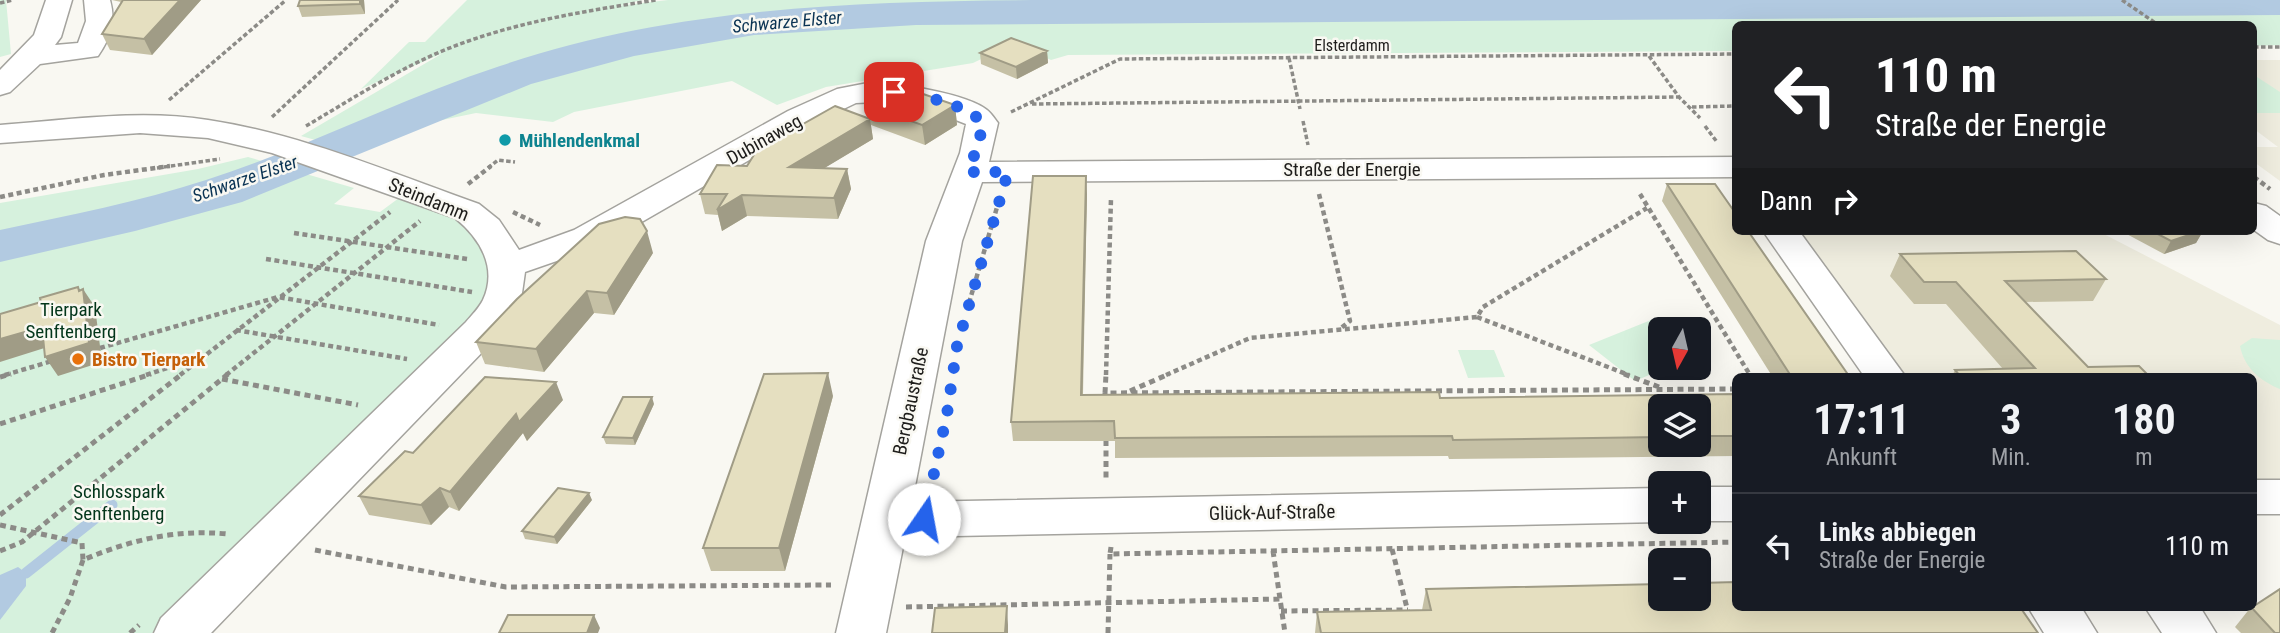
<!DOCTYPE html>
<html lang="de">
<meta charset="utf-8">
<style>
body{margin:0;font-family:"Roboto Condensed",sans-serif;background:#242831;color:#f1f3f6;height:100vh;display:flex;flex-direction:column;font-size:26px;white-space:nowrap}
*{box-sizing:border-box;margin:0}
p{font-size:23px;color:#9ea1a6}
.icon{flex:none;width:38px;height:38px;fill:none;stroke:currentColor;stroke-width:2;stroke-linecap:round;stroke-linejoin:round}
.map{position:relative;flex:1;overflow:hidden}
.drawer{position:absolute;left:1732px;top:373px;width:525px;height:238px;display:flex;flex-direction:column;background:#171b24;border-radius:10px;box-shadow:0 7px 28px #0002}
.drawer>*{flex:none}
.banner{position:absolute;left:1732px;top:21px;width:525px;height:214px;border-radius:10px;box-shadow:0 7px 28px #0002;background:#202124;color:#fff;overflow:hidden}
.needle{width:46px;rotate:188deg}
.buttons{position:absolute;left:1648px;top:317px;display:grid;gap:14px}
.buttons a{display:grid;place-items:center;width:63px;height:63px;border-radius:10px;background:#171b24;box-shadow:0 7px 28px #0002;font-size:35px}
.pin{position:absolute;display:grid;place-items:center;width:60px;height:60px;color:#fff;margin:-30px;border-radius:14px;box-shadow:0 4px 10px #0006}
.me{position:absolute;width:77px;margin:-38px;rotate:12deg;stroke-linejoin:round;filter:drop-shadow(0 0 5px #0008)}
.turn{display:flex;align-items:center;gap:24px;height:147px;padding:0 28px;font-size:32px}
.turn .icon{width:91px;height:91px;stroke-width:2.5}
.turn b{display:block;font-size:49px;line-height:60px}
.then{display:flex;align-items:center;height:66px;padding:0 28px;background:#0003;gap:14px;font-size:26px}
.eta{display:flex;justify-content:space-evenly;align-items:center;height:119px;text-align:center}
.eta b{font-size:42px;font-weight:700;line-height:49px}
ul{padding:0;list-style:none}
li{display:flex;align-items:center;gap:21px;height:105px;padding:0 28px;border-top:2px solid #363941}
li div{flex:1}
li b{display:block;font-size:26px}
li em{font-style:normal}
.map>svg:first-child{display:block}
.built{fill:#efeddf}
.green{fill:#d6f1dd}
.water{fill:#b2cae1}
.lines{fill:none;stroke-linecap:round;stroke-linejoin:round}
.stream{stroke:#b2cae1;stroke-width:11}
.river{fill:#b2cae1;fill-rule:evenodd}
.minor-casing{stroke:#a4a39e;stroke-width:3}
.path-far2{stroke:#8c8b87;stroke-width:3.5;stroke-dasharray:4.5 2.5;stroke-linecap:butt}
.path-far1{stroke:#8c8b87;stroke-width:4.5;stroke-dasharray:5 3.5;stroke-linecap:butt}
.path{stroke:#8c8b87;stroke-width:5;stroke-dasharray:6 4.5;stroke-linecap:butt}
.minor{fill:#fff;fill-rule:evenodd}
.wall{fill:#c5c0a5;fill-rule:evenodd}
.shaded-wall{fill:#a09c86}
.building{fill:#e5dfc0;stroke:#a09c86;stroke-width:2}
.route{stroke:#2563eb;stroke-width:12;stroke-dasharray:0 21.6}
.culture-dot{fill:#0f9aa8;stroke:#f9f8f2;stroke-width:2.5}
.food-dot{fill:#e8710a;stroke:#f9f8f2;stroke-width:2.5}
.labels{text-anchor:middle;stroke-width:5;stroke-linejoin:round;paint-order:stroke}
.far-street-label{font-size:16px;fill:#1e1d1b;stroke:#f9f8f2}
.far-water-label{font-size:18px;font-style:italic;fill:#0a3353;stroke:#f9f8f2}
.street-label{font-size:19px;fill:#1e1d1b;stroke:#f9f8f2}
.culture-label{font-size:19px;font-weight:bold;fill:#0d838f;stroke:#f9f8f2;text-anchor:start}
.park-label{font-size:19px;fill:#02351a;stroke:#f9f8f2}
.food-label{font-size:19px;font-weight:bold;fill:#c56008;stroke:#f9f8f2;text-anchor:start}
</style>
<div class="map">
<svg width="2280" height="633" viewBox="0 0 2280 633">
<rect width="100%" height="100%" fill="#f9f8f2"/>
<path class="built" d="M2254 60H2280V181L2254 162V147H2278L2254 129Z
M1791 231H2098L2280 325V480L2254 481V376H1896Z"/>
<path class="green" d="M0 0H6L11 54 0 57Z
M467 0H642L617 6 668 0H2280V45L2254 46V24H1736V51L1068 55 1051 60 1023 47 1004 48 973 63 826 87 777 105 732 81 574 112 553 122 476 113 413 126 355 151 301 136 443 53 361 89 409 42H425Z
M2254 75 2280 92V113H2254Z
M248 157 354 188 334 204 380 212 403 195 451 213 475 231 492 270 487 297 477 315 300 493 152 633H0V203L198 169Z
M1656 318 1672 329H1661V368H1666L1635 381 1589 345Z
M2252 338 2280 340V389C2260 381 2244 367 2240 346Z
M1458 350H1494L1505 377 1468 378Z"/>
<path class="water" d="M18 567 26 573V586L0 620V575Z"/>
<g class="lines">
<path class="stream" d="M26 573 112 505"/>
<path class="river" d="M2280 0V15L916 25 754 35 634 56 531 84 242 202 135 231 0 262V230C69 215 139 202 206 180 306 148 400 99 500 66 677 6 863 1 1048 0Z"/>
<defs>
<path id="minor" d="M46 0H72L61 37 55 45 78 43 86 21 84 0H110C116 22 111 37 98 56L40 64 10 92 0 95V70L34 35Z
M873 82C898 83 968 94 987 110 991 113 995 119 998 123L989 162 1736 157V177L982 182 962 241 912 502 1661 488 1662 522 905 537 886 633H836L926 241 960 153 966 124 928 109 895 101 856 103 810 125 600 246 525 272 521 300 494 340 211 633H154L161 618 466 322C472 315 479 308 483 300 498 268 480 238 455 218L272 153 208 138 140 133 0 143V125C69 120 140 109 208 120 301 134 391 173 479 204L499 220 519 250 574 230 788 111 837 89Z
M2254 203 2266 206 2280 216V244L2268 240 2254 230Z
M1763 231H1799L1905 376H1864Z
M2254 480H2280V514H2254Z
M1699 487H1736V521H1699Z
M2028 607H2081L2097 633H2044Z
M2145 607H2200L2216 633H2162Z"/>
</defs>
<use href="#minor" class="minor-casing"/>
<path class="path-far2" d="M2122 0 2157 24
M0 3 13 0
M2254 47H2280
M1649 56 1679 97 1700 118
M1289 58 1300 109
M169 100 286 0
M1032 104 1679 97
M1692 107 1736 106
M1011 112 1120 59 1736 54
M272 117 398 0
M1303 121 1308 145
M306 126C352 99 398 69 447 49 514 22 586 11 656 0
M1705 126 1717 142
M157 168 220 159
M488 168 498 160 515 162"/>
<path class="path-far1" d="M2254 177 2270 189
M468 184 491 166
M1319 194 1350 321 1341 328
M1640 194 1750 375
M0 197 104 175 170 166
M513 212 540 225
M294 233 467 259
M266 259 472 292
M969 303 1000 197
M1477 317 1629 375
M236 330 407 359
M100 348 278 297 439 325
M5 375 52 361
M146 375 195 359
M180 375 390 212
M226 375 420 221
M1106 375 1111 198
M1166 375 1250 338 1477 317 1483 307 1647 208"/>
<path class="path" d="M1624 374 1659 387
M1749 374 1750 376
M0 377 11 374
M222 379 358 405
M1130 391 1169 374
M1105 393 1106 374
M1105 398V393L1736 389
M0 424 151 374
M1106 440V482
M0 515 182 374
M0 525 82 543 83 560C130 540 176 529 227 534
M1111 547 1110 554 1736 542
M1392 549 1408 612
M315 550 506 587 831 585
M0 551 22 542 228 374
M1273 551 1285 633
M906 607 1280 599
M1281 611 1408 610
M52 633 70 598 83 560
M130 633 139 625
M1108 633 1110 554"/>
<use href="#minor" class="minor"/>
</g>
<path class="wall" d="M112 0H201L152 55 110 50 102 34 121 2Z
M364 0 365 14 302 17 298 6Z
M1047 51 1048 63 1017 79 981 64 980 53Z
M955 105 957 125 925 145 871 125 868 106Z
M870 119 873 139 824 168 847 169 851 189 838 219 747 216 722 231 718 215 705 214 700 194 747 166Z
M1667 184 1849 376H1772L1662 201Z
M1087 194 1083 395 1440 398 1736 394V456L1449 459 1448 456 1115 458V441H1013L1011 422ZM1661 406H1699V444H1661Z
M2121 231H2203L2196 243 2164 254Z
M653 253 614 315 594 313 544 372 485 364 476 342Z
M1900 254 2106 279 2093 301 2025 302 2088 367 2149 376H1952L1955 370 2003 369 1946 304H1914L1890 276Z
M833 396 785 571H711L703 548Z
M563 400 527 441 523 433 459 511 449 507 431 525 369 515 359 496 413 453Z
M654 404 635 445 606 444 603 437Z
M592 500 557 544 525 539 522 531Z
M1426 589 2038 633H1315L1317 612 1422 610Z
M2251 607 2280 633H2241L2235 627Z"/>
<path class="shaded-wall" d="M180 0H201L152 55 144 39Z
M360 0H364L365 14 360 4Z
M1047 51 1048 63 1017 79 1016 67Z
M955 105 957 125 925 145 922 125Z
M870 119 873 139 793 187 789 167Z
M847 169 851 189 838 219 834 198Z
M1086 176 1087 194 1082 415 1081 395Z
M742 195 747 216 722 231 717 210Z
M647 231 653 253 614 315 607 293Z
M2201 231H2203L2196 243 2164 254 2171 241Z
M78 287 84 296 83 289 95 307 102 362 58 376 45 357 79 291Z
M587 291 594 313 544 372 536 349Z
M42 327 54 345 0 362V339Z
M828 373 833 396 785 571 779 548Z
M556 382 563 400 527 441 523 433 459 511 450 492 516 414Z
M652 397 654 404 635 445 633 438Z
M440 488 449 507 431 525 421 505Z
M589 493 592 500 557 544 554 537Z
M1007 606 1008 625V633H1005Z
M594 615 600 628 598 633H587Z"/>
<path class="building" d="M123 0H180L144 39 102 34Z
M300 0H360V4L298 6Z
M1011 38 1047 51 1016 67 980 53Z
M903 87 955 105 922 125 868 106Z
M835 106 870 119 789 167 847 169 834 198 742 195 717 210 727 194H700L717 165 747 166 757 150Z
M1033 176H1086L1081 395 1439 392 1440 398 1736 394V436H1699V406H1661V437L1453 440 1452 436 1115 438 1114 421 1011 422Z
M1667 184H1715L1736 214V231H1748L1849 376H1791Z
M625 217 640 219 647 231 607 293 587 291 536 349 476 342 517 299 599 224Z
M2152 231H2201L2171 241Z
M2076 251 2106 279 2005 281 2088 367 2139 366 2149 376H1960L1955 370 2035 368 1956 282H1924L1900 254Z
M78 287 79 291 83 289 89 343 45 357 42 327 0 339V314L41 302 40 298Z
M828 373 779 548H703L764 374Z
M485 377 556 382 519 422 516 414 450 492 440 488 421 505 359 496 405 451 413 453Z
M623 397H652L633 438 603 437Z
M558 488 589 493 554 537 522 531Z
M1736 582V607H2020L2038 633H1321L1317 612 1431 610 1426 589 1661 584V598H1699V583Z
M2280 589V633H2275L2251 607H2254V606Z
M1007 606 1005 633H932L935 608Z
M508 615H594L587 633H499Z"/>
<g class="lines">
<path class="route" d="M894 92C922 96 962 102 982 122V130L969 172H1008L957 346 947 414 924 519"/>
</g>
<circle class="culture-dot" cx="505" cy="140" r="7"/>
<circle class="food-dot" cx="78" cy="359" r="7"/>
<g class="labels">
<g class="far-street-label">
<text x="1352" y="51">Elsterdamm</text>
</g>
<g class="far-water-label">
<text transform="translate(787 22) rotate(-5)" y="6">Schwarze Elster</text>
<text transform="translate(245 179) rotate(-19)" y="6">Schwarze Elster</text>
</g>
<g class="street-label">
<text transform="translate(764 139) rotate(-29)" y="7">Dubinaweg</text>
<text x="1352" y="176">Straße der Energie</text>
<text transform="translate(429 199) rotate(22)" y="7">Steindamm</text>
<text transform="translate(910 401) rotate(-78)" y="7">Bergbaustraße</text>
<text transform="translate(1272 512) rotate(-1)" y="7">Glück-Auf-Straße</text>
</g>
<g class="culture-label">
<text x="519" y="147">Mühlendenkmal</text>
</g>
<g class="park-label">
<text x="71" y="316">Tierpark<tspan x="71" dy="22">Senftenberg</tspan></text>
<text x="119" y="498">Schlosspark<tspan x="119" dy="22">Senftenberg</tspan></text>
</g>
<g class="food-label">
<text x="92" y="366">Bistro Tierpark</text>
</g>
</g>
</svg>
<div class="buttons">
<a><svg class="needle" viewBox="-14 -14 28 28"><path d="M0-13l5 13h-10z" fill="#e53935"/><path d="M0 13l5-13h-10z" fill="#9ea1a6"/></svg></a>
<a><svg class="icon" aria-label="layers" viewBox="0 0 24 24"><path d="M12 4l9 5-9 5-9-5zM3 14l9 5 9-5"/></svg></a>
<a>+</a>
<a>−</a>
</div>
<div class="pin" style="left:894px;top:92px;background:#d93025"><svg class="icon" aria-label="arrive" viewBox="0 0 24 24"><path d="M6 21V4h12l-3 4 3 4H6"/></svg></div>
<svg class="me" style="left:924px;top:519px" viewBox="-20 -20 40 40"><circle r="19" fill="#fff"/><path d="M0-13L10 11 0 6-10 11z" fill="#2563eb"/></svg>
<div class="banner">
<div class="turn"><svg class="icon" aria-label="left" viewBox="0 0 24 24"><path d="M17 20v-9H6M10 6l-5 5 5 5"/></svg><div><b>110 m</b>Straße der Energie</div></div>
<div class="then">Dann<svg class="icon" aria-label="right" viewBox="0 0 24 24"><path d="M7 20v-9h11M14 6l5 5-5 5"/></svg></div>
</div>
<section class="drawer">
<div class="eta">
<div><b>17:11</b><p>Ankunft</p></div>
<div><b>3</b><p>Min.</p></div>
<div><b>180</b><p>m</p></div>
</div>
<ul>
<li><svg class="icon" aria-label="left" viewBox="0 0 24 24"><path d="M17 20v-9H6M10 6l-5 5 5 5"/></svg><div><b>Links abbiegen</b><p>Straße der Energie</p></div><em>110 m</em></li>
</ul>
</section>
</div>
